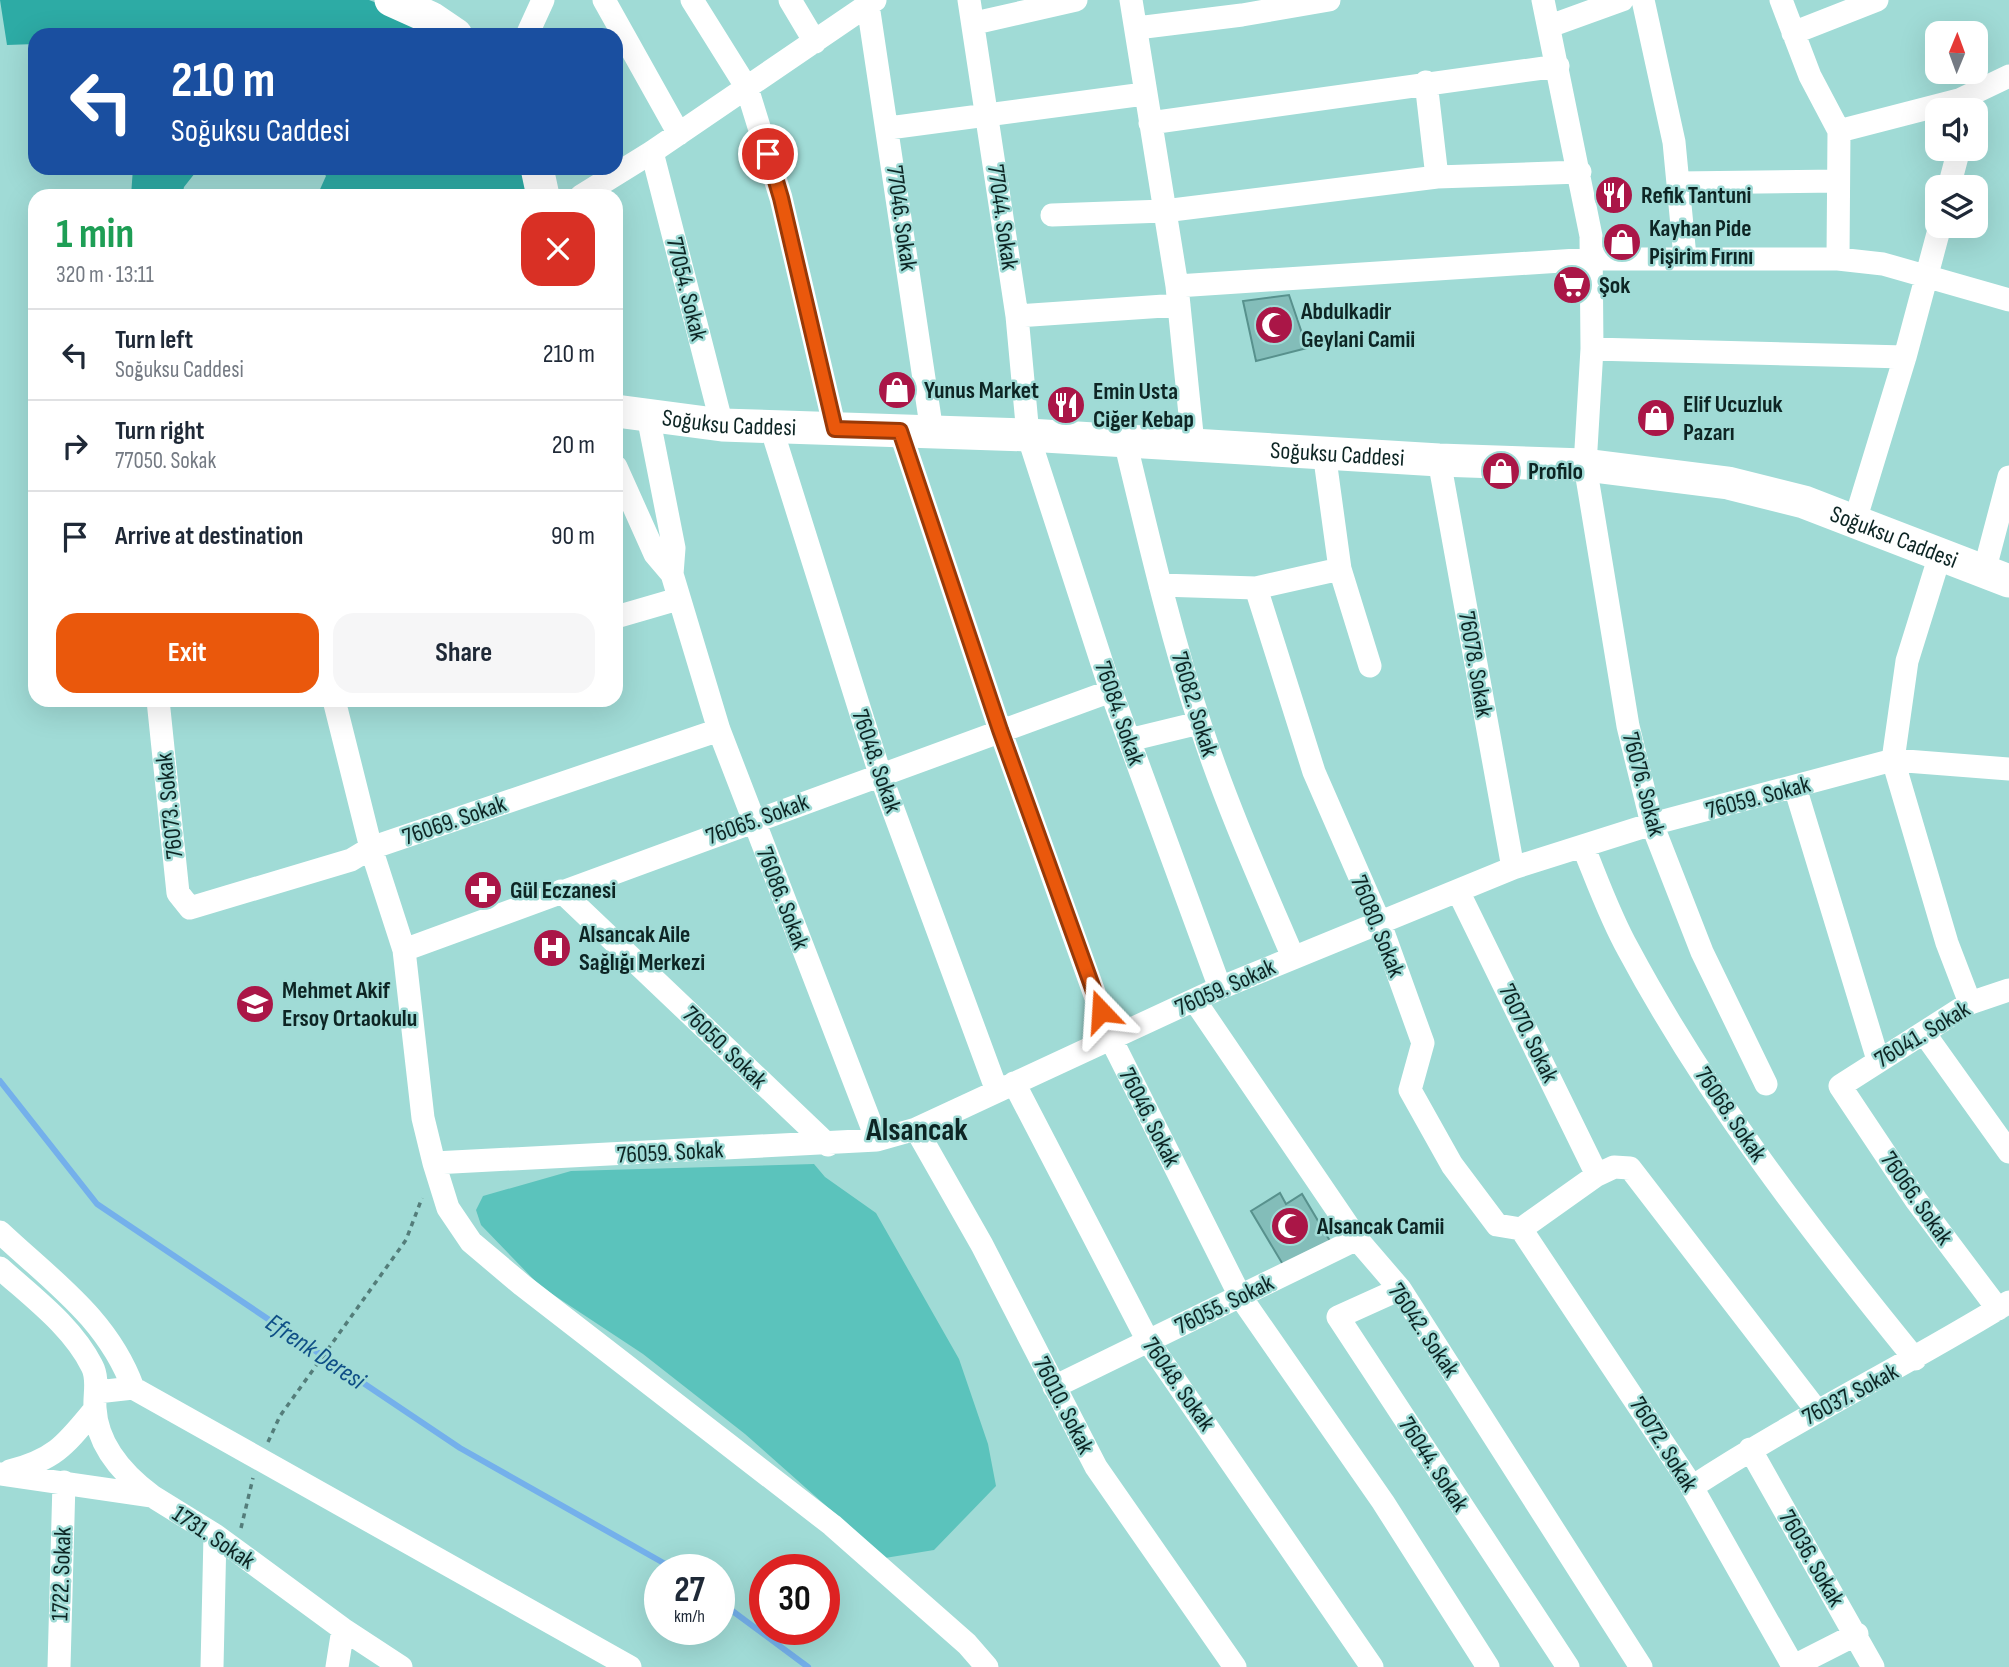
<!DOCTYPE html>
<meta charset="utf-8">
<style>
body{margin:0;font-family:"Sofia Sans Condensed",sans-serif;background:#f6f6f7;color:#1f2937;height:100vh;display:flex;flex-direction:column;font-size:26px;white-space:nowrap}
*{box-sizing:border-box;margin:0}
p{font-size:23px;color:#747a83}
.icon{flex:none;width:38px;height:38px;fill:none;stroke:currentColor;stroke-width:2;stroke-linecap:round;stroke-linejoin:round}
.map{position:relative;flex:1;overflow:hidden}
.drawer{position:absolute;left:28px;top:189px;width:595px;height:518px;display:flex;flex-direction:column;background:#fff;border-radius:21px;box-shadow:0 7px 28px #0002}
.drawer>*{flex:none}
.hud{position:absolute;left:28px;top:28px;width:595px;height:147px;border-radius:21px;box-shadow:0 7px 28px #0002;background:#1a4fa0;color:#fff;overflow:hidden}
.needle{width:46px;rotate:1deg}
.tools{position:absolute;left:1925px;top:21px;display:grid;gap:14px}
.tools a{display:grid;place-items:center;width:63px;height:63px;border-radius:14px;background:#fff;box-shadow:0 7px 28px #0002;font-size:35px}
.speed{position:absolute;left:644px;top:1554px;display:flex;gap:14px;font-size:35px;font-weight:700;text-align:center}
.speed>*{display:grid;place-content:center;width:91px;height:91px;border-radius:50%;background:#fff;box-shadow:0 7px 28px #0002;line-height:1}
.speed small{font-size:18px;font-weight:400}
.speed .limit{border:10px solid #d22;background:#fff;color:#111}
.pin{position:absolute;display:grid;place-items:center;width:60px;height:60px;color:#fff;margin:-30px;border:4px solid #fff;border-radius:50%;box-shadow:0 2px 7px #0007}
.me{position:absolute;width:77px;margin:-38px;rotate:340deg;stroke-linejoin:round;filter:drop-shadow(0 0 5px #0008)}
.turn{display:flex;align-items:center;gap:24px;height:147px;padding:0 28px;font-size:32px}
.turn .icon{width:91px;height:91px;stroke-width:2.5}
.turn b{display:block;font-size:49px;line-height:60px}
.round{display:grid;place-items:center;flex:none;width:74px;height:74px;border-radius:21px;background:#f6f6f7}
.summary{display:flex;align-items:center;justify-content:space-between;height:119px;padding:0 28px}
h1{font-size:42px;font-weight:700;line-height:52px;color:#1e9e55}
.primary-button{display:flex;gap:14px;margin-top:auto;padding:14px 28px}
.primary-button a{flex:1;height:80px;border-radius:21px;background:#ea580c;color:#fff;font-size:28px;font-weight:700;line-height:80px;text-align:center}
.primary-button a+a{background:#f6f6f7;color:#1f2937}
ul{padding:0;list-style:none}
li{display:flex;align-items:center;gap:21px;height:91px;padding:0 28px;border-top:2px solid #e0e1e3}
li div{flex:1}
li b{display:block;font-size:26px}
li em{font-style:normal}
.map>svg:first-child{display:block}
.green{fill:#5bc3bc}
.forest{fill:#2daba5}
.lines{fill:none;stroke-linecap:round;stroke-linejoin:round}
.stream{stroke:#74b0eb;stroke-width:6}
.building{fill:#83bdb9;stroke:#58918d;stroke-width:2}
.path{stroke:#547d7a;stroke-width:3.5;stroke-dasharray:5 5;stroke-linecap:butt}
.street{stroke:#fff;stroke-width:23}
.secondary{stroke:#fff;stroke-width:33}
.route-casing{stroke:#983908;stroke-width:18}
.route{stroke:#ea580c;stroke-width:12}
.labels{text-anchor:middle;stroke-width:5;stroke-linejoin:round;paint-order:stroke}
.poi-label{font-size:24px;font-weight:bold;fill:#0d2524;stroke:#a0dbd6;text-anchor:start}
.street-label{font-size:24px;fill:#0d2524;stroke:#a0dbd6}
.water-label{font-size:26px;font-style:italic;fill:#0f5087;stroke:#a0dbd6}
.district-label{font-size:32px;font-weight:bold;fill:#0d2524;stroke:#a0dbd6}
</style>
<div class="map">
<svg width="2009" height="1667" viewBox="0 0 2009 1667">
<rect width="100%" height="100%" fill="#a0dbd6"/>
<path class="green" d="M814 1164 825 1177 876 1213 959 1359 988 1444 996 1486 934 1550 885 1558 745 1434 643 1354 540 1286 481 1225 476 1210 483 1196 571 1171Z"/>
<path class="forest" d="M0 0H369L398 11 443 35H35V44L7 45Z
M133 168H199L184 187 182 196H131Z
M320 168H529L534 196H317L326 176Z"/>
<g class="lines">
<path class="stream" d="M0 1081 97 1204 460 1448 676 1570
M719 1601 808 1667"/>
</g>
<path class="building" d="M1289 295 1307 348 1256 361 1243 301Z
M1280 1193 1286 1204 1302 1194 1330 1241 1285 1268 1251 1211Z"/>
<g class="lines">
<path class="path" d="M268 1442 280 1416 406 1240 422 1198
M241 1528 253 1478"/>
<path class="street" d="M604 0 679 134
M692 0 747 88 781 198 835 429
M790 0 815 42
M969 0 1017 316 1028 435 1111 691 1220 988
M1131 0 1177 286 1193 444
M1543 0 1591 236 1592 349 1585 465 1628 726 1652 824 1702 952 1766 1084
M1643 0 1674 142 1685 257
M1781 0 1810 76 1839 131 1838 259
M868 5 932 432
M975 23 1076 0
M1550 26 1622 0
M1137 28 1242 15 1329 0
M1793 33 1877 0
M527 35 543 0
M1426 82 1437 177
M1150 123 1558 66
M889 128 1144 94
M1839 131 1959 100 2009 76
M652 152 722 425
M1678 183 1838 181
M1949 187 1959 149
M581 196 652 152 875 0
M1052 215 1164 211 1437 177 1580 172
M1177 286 1592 259H1838L1883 264 2009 300
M1017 316 1179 305
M1592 349 1905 357
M648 416 674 548 672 574 719 730 877 1140
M771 427 880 774 997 1091
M900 431 1000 730 1110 1037 1240 1296 1383 1502 1488 1667
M1125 441C1148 536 1170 632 1200 724 1226 804 1260 880 1293 957
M1324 452 1340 569 1370 666
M1439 460 1513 868
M616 467 655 554 672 574
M1854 524 1905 357 1940 226
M1940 555 1907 661 1893 760 1947 943 1970 1003
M1984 572 2009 477
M1160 585 1256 588 1340 569
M1256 588 1314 772 1379 921 1423 1043 1410 1090 1452 1165 1497 1225 1521 1229
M616 617 678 599
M158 700 178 893 190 908 351 860 371 848 719 730
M334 700 371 848 404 950 423 1118 434 1163 448 1208 471 1242 522 1285 832 1525 967 1644 987 1667
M1129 740 1199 723
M1795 787 1878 1060
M1583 846C1597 880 1610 917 1628 949 1707 1097 1810 1230 1915 1359
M561 891 828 1145
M1458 891 1597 1175
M404 950 1111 691
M1195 1001 1357 1239 1400 1289 1641 1667
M1924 1033 2009 1152
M1014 1083 1148 1341 1372 1667
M916 1129 982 1245 1096 1467 1235 1667
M434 1163 877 1140 916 1129 1220 988 1513 868 1652 824 1893 760 2009 769
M1521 1229 1689 1482 1793 1666
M1521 1229 1597 1175 1614 1167 1630 1168 1817 1411
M0 1232C52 1281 108 1319 133 1388
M0 1268C32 1297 72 1326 92 1366 99 1379 94 1394 95 1408 97 1446 124 1475 152 1496
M1400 1289 1338 1317 1568 1667
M1998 1309 1916 1200 1840 1086 1970 1003 2009 990
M1054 1387 1357 1239
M97 1392 133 1388 630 1667
M1750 1449 1873 1667
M10 1471C56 1459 66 1444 95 1409
M0 1474 152 1496 215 1535 343 1629 401 1667
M1692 1487C1794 1420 1905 1366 2009 1302
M59 1667 64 1482
M212 1667 215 1535
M337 1667 343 1629
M1792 1667 1857 1634"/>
<g class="secondary">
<path d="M391 0 431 18 456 35"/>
<path d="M537 168 543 196"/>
<path id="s1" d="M616 411 722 425 1028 435 1439 460 1585 465 1728 483 1804 502 2009 581"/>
</g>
</g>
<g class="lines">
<defs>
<path id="route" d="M768 154 781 198 835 429 900 431 1000 730 1101 1011"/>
</defs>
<use href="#route" class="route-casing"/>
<use href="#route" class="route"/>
</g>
<defs>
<symbol id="restaurant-disc" viewBox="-11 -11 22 22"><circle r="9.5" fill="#aa1647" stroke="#a0dbd6"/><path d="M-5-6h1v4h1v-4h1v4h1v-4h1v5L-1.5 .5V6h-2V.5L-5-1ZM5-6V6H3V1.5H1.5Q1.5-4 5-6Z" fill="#fff"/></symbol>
<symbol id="shop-disc" viewBox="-11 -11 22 22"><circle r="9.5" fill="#aa1647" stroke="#a0dbd6"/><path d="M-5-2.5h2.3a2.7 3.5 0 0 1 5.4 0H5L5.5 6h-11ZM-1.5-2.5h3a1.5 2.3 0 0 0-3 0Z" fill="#fff"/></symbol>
<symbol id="supermarket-disc" viewBox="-11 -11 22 22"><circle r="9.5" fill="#aa1647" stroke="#a0dbd6"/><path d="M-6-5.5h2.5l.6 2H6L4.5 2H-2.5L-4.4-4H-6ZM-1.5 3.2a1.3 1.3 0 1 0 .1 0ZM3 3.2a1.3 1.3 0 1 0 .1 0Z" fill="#fff"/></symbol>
<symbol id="mosque-disc" viewBox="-11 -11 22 22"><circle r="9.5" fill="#aa1647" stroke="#a0dbd6"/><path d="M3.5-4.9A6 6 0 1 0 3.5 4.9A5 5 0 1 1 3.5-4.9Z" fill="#fff"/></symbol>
<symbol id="pharmacy-disc" viewBox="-11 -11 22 22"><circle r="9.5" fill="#aa1647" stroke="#a0dbd6"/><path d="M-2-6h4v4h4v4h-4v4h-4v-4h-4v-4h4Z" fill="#fff"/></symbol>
<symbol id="hospital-disc" viewBox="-11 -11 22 22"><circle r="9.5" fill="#aa1647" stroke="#a0dbd6"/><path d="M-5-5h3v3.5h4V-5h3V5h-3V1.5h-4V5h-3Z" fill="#fff"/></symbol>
<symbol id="school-disc" viewBox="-11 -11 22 22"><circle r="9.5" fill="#aa1647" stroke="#a0dbd6"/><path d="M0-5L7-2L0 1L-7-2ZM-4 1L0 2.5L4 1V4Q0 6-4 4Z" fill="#fff"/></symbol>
</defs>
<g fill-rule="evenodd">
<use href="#restaurant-disc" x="1592" y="173" width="44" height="44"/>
<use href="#shop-disc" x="1600" y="220" width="44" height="44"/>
<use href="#supermarket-disc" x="1550" y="263" width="44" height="44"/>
<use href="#mosque-disc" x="1252" y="303" width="44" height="44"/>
<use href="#shop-disc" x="875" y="368" width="44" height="44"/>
<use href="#restaurant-disc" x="1044" y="383" width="44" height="44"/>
<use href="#shop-disc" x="1634" y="396" width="44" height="44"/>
<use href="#shop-disc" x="1479" y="449" width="44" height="44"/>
<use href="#pharmacy-disc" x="461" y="868" width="44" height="44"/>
<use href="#hospital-disc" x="530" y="926" width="44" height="44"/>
<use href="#school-disc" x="233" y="982" width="44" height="44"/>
<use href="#mosque-disc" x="1268" y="1204" width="44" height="44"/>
</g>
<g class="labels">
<g class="poi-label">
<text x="1641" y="203">Refik Tantuni</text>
<text x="1649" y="236">Kayhan Pide<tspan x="1649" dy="28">Pişirim Fırını</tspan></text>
<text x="1599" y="293">Şok</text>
<text x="1301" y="319">Abdulkadir<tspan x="1301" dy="28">Geylani Camii</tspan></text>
<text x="924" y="398">Yunus Market</text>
<text x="1093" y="399">Emin Usta<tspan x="1093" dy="28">Ciğer Kebap</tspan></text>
<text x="1683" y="412">Elif Ucuzluk<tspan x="1683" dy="28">Pazarı</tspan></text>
<text x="1528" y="479">Profilo</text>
<text x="510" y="898">Gül Eczanesi</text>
<text x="579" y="942">Alsancak Aile<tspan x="579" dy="28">Sağlığı Merkezi</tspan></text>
<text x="282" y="998">Mehmet Akif<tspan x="282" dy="28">Ersoy Ortaokulu</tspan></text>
<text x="1317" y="1234">Alsancak Camii</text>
</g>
<g class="street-label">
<text transform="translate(1003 217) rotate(82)" y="8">77044. Sokak</text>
<text transform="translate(902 218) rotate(82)" y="8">77046. Sokak</text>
<text transform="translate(687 289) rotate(76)" y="8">77054. Sokak</text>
<text dy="8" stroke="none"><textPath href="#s1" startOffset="114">Soğuksu Caddesi</textPath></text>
<text dy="8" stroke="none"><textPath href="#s1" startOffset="723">Soğuksu Caddesi</textPath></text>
<text dy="8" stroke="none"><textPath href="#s1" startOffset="1290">Soğuksu Caddesi</textPath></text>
<text transform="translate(1476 664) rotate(80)" y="8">76078. Sokak</text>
<text transform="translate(1195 704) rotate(73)" y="8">76082. Sokak</text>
<text transform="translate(1120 713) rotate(71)" y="8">76084. Sokak</text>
<text transform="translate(877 761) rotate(71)" y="8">76048. Sokak</text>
<text transform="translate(1644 784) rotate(75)" y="8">76076. Sokak</text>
<text transform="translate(1758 797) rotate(-15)" y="8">76059. Sokak</text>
<text transform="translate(169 806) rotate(-96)" y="8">76073. Sokak</text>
<text transform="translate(757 819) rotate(-20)" y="8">76065. Sokak</text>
<text transform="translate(454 820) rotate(-19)" y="8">76069. Sokak</text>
<text transform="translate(783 898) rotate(69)" y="8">76086. Sokak</text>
<text transform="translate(1378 926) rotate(68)" y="8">76080. Sokak</text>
<text transform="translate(1225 987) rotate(-24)" y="8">76059. Sokak</text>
<text transform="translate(1529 1033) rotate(64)" y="8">76070. Sokak</text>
<text transform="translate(1922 1034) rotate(-31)" y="8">76041. Sokak</text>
<text transform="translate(725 1047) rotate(44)" y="8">76050. Sokak</text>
<text transform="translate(1731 1114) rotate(56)" y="8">76068. Sokak</text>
<text transform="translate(1150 1117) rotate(63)" y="8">76046. Sokak</text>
<text transform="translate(670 1152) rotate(-3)" y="8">76059. Sokak</text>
<text transform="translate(1917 1198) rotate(55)" y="8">76066. Sokak</text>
<text transform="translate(1224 1304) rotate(-26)" y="8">76055. Sokak</text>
<text transform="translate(1424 1330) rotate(56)" y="8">76042. Sokak</text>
<text transform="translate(1179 1384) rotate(55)" y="8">76048. Sokak</text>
<text transform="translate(1850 1394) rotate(-28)" y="8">76037. Sokak</text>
<text transform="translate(1064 1405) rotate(63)" y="8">76010. Sokak</text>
<text transform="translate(1664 1444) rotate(58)" y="8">76072. Sokak</text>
<text transform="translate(1434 1464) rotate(57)" y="8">76044. Sokak</text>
<text transform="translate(214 1537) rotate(34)" y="8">1731. Sokak</text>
<text transform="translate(1812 1558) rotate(60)" y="8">76036. Sokak</text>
<text transform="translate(61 1574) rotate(-88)" y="8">1722. Sokak</text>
</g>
<g class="water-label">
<text transform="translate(316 1351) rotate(34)" y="9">Efrenk Deresi</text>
</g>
<g class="district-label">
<text x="917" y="1140">Alsancak</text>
</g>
</g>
</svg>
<div class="tools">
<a><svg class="needle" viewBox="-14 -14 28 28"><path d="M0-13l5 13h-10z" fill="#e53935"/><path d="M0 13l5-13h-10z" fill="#747a83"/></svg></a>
<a><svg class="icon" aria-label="sound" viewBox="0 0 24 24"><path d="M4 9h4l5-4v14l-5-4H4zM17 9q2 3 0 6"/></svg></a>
<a><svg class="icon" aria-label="layers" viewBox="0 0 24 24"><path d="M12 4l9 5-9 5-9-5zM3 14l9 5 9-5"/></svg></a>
</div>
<div class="speed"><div>27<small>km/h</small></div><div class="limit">30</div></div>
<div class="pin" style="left:768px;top:154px;background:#d93025"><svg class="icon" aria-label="arrive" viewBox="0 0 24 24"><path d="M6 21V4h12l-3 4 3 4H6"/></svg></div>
<svg class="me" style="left:1101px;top:1011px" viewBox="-20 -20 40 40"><path d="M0-17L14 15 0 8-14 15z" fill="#ea580c" stroke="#fff" stroke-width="4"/></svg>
<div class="hud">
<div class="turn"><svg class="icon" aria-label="left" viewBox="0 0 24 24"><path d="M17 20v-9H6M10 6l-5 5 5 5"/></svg><div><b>210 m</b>Soğuksu Caddesi</div></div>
</div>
<section class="drawer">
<div class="summary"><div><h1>1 min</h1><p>320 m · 13:11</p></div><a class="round" style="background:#d93025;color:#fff"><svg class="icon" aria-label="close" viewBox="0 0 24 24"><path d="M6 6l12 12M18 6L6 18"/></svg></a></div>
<ul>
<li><svg class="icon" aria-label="left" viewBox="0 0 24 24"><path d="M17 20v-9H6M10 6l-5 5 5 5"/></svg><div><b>Turn left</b><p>Soğuksu Caddesi</p></div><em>210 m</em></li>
<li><svg class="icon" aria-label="right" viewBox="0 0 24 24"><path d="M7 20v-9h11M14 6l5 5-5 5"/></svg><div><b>Turn right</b><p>77050. Sokak</p></div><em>20 m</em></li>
<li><svg class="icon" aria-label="arrive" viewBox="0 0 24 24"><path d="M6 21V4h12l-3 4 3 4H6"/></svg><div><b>Arrive at destination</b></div><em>90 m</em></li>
</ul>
<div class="primary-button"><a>Exit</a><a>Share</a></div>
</section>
</div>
